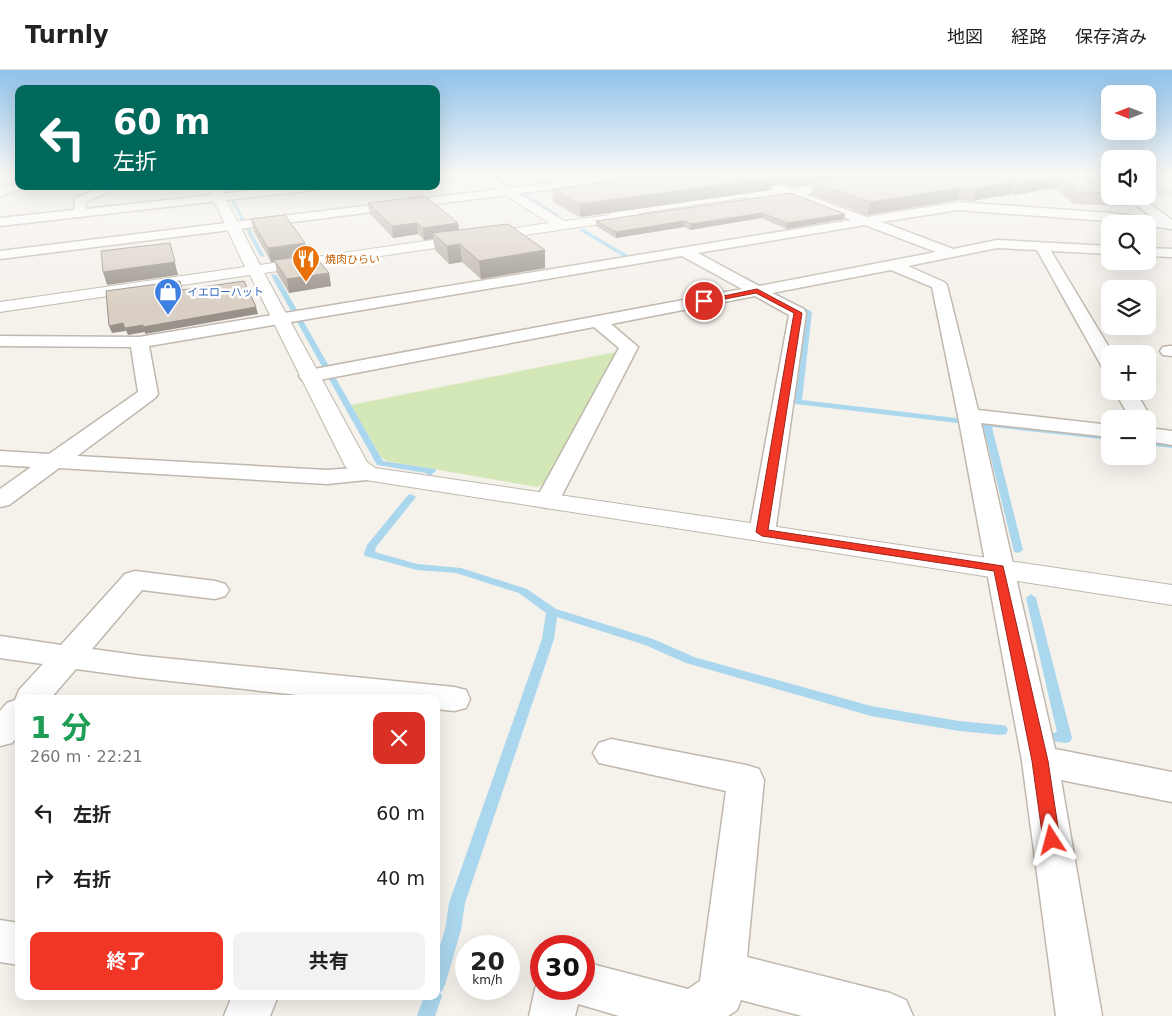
<!DOCTYPE html>
<html lang="ja">
<meta charset="utf-8">
<style>
body{margin:0;font-family:"DejaVu Sans","Noto Sans JP",sans-serif;background:#f2f2f2;color:#222;height:100vh;display:flex;flex-direction:column;font-size:19px;white-space:nowrap}
*{box-sizing:border-box;margin:0}
p{font-size:16px;color:#767676}
.icon{flex:none;width:28px;height:28px;fill:none;stroke:currentColor;stroke-width:2;stroke-linecap:round;stroke-linejoin:round}
.map{position:relative;flex:1;overflow:hidden}
.side{position:absolute;left:15px;top:625px;width:425px;height:305px;display:flex;flex-direction:column;background:#fff;border-radius:10px;box-shadow:0 5px 20px #0002}
.side>*{flex:none}
.top-card{position:absolute;left:15px;top:15px;width:425px;height:105px;border-radius:10px;box-shadow:0 5px 20px #0002;background:#00695c;color:#fff;overflow:hidden}
.needle{width:32px;rotate:270deg}
.fabs{position:absolute;left:1101px;top:15px;display:grid;gap:10px}
.fabs a{display:grid;place-items:center;width:55px;height:55px;border-radius:10px;background:#fff;box-shadow:0 5px 20px #0002;font-size:25px}
.speed{position:absolute;left:455px;top:865px;display:flex;gap:10px;font-size:25px;font-weight:700;text-align:center}
.speed>*{display:grid;place-content:center;width:65px;height:65px;border-radius:50%;background:#fff;box-shadow:0 5px 20px #0002;line-height:1}
.speed small{font-size:12px;font-weight:400}
.speed .limit{border:8px solid #d22;background:#fff;color:#111}
.pin{position:absolute;display:grid;place-items:center;width:42px;height:42px;color:#fff;margin:-21px;border:2px solid #fff;border-radius:50%;box-shadow:0 1px 5px #0007}
.me{position:absolute;width:55px;margin:-28px;rotate:351deg;stroke-linejoin:round;filter:drop-shadow(0 0 4px #0008)}
.turn{display:flex;align-items:center;gap:18px;height:105px;padding:0 15px;font-size:22px}
.turn .icon{width:65px;height:65px;stroke-width:2.5}
.turn b{display:block;font-size:35px;line-height:42px}
.round{display:grid;place-items:center;flex:none;width:52px;height:52px;border-radius:10px;background:#f2f2f2}
.headline{display:flex;align-items:center;justify-content:space-between;height:85px;padding:0 15px}
h1{font-size:30px;font-weight:700;line-height:38px;color:#1e9e55}
.cta{display:flex;gap:10px;margin-top:auto;padding:10px 15px}
.cta a{flex:1;height:58px;border-radius:10px;background:#f13626;color:#fff;font-size:20px;font-weight:700;line-height:58px;text-align:center}
.cta a+a{background:#f2f2f2;color:#222}
ul{padding:0;list-style:none}
li{display:flex;align-items:center;gap:15px;height:65px;padding:0 15px}
li div{flex:1}
li b{display:block;font-size:19px}
li em{font-style:normal}
header{display:flex;align-items:center;gap:30px;box-sizing:border-box;height:70px;padding:0 25px;background:#fff;border-bottom:1px solid #e0e0e0}
header strong{font-size:24px}
nav{display:flex;gap:28px;margin-inline-start:auto;font-size:18px}
.map>svg:first-child{display:block}
.green{fill:#d4e7b6}
.lines{fill:none;stroke-linecap:round;stroke-linejoin:round}
.stream{fill:#abd7ee;fill-rule:evenodd}
.minor-casing{stroke:#c0b8ae;stroke-width:3}
.tertiary-casing{stroke:#c0b8ae;stroke-width:2}
.minor{fill:#fff;fill-rule:evenodd}
.tertiary{fill:#fff;fill-rule:evenodd}
.wall{fill:#bbb2a9}
.shaded-wall{fill:#989189}
.building{fill:#d9cfc4;stroke:#989189}
.route{fill:#f13626;stroke:#9d2319}
.labels{text-anchor:middle;stroke-width:5;stroke-linejoin:round;paint-order:stroke}
.far-food-label{font-size:11px;fill:#c56008;stroke:#fff;text-anchor:start}
.far-shop-label{font-size:11px;fill:#366cbe;stroke:#fff;text-anchor:start}
</style>
<header>
<strong>Turnly</strong>
<nav><a>地図</a><a>経路</a><a>保存済み</a></nav>
</header>
<div class="map">
<svg width="1172" height="946" viewBox="0 0 1172 946">
<rect width="100%" height="100%" fill="#f5f1eb"/>
<path class="green" d="M621 281 547 413 537 417 387 391 381 387 351 335Z"/>
<g class="lines">
<path class="stream" d="M436 104H449L436 106Z
M489 104H494L560 145 556 146Z
M223 116H227L265 187 260 186Z
M326 116H342L312 120 310 119Z
M1148 121H1172V123H1148Z
M580 159H584L641 193 636 194 580 161Z
M272 204 277 205 383 391 435 399 436 401 430 406 426 403 377 395 271 205Z
M738 205H742L812 242 802 330 1110 366V370L992 357 1023 480 1018 483 1014 482 983 356 795 334 794 332 806 243 738 207Z
M1148 370 1172 372V378L1148 375Z
M411 424 416 427 376 477 375 482 417 494 461 498 527 519 556 539 653 569 694 587 871 636 959 651 1001 655 1006 656 1008 660 1006 664 1001 665 959 661 871 646 686 593 645 575 557 547 554 569 465 833 461 860 445 915 442 921 440 922 442 926 435 946H417L424 926H436V887L445 860 449 833 542 569 546 543 519 523 456 503 417 500 365 486 364 484 367 475 408 425Z
M1031 524 1036 528 1072 668 1070 672 1065 673 1053 671 1051 667 1053 663 1057 662 1026 528Z"/>
<defs>
<path id="minor" d="M623 104H654L649 107 0 189V181Z
M19 113V116H25L24 118 0 126V119Z
M778 115 867 147 958 132 1112 143 1154 149 1125 126H1139L1172 150V159L1148 156V154L958 140 882 152 953 179 997 170 1110 176V184L1051 181 1113 284H1110V301L1103 299 1101 295 1037 180 997 178 908 196 944 212 947 215 978 340 1110 355V367L981 353 1055 679 1172 702V732L1061 710 1102 946H1056L1022 691 959 351 932 217 891 200 772 223 804 239 806 243 775 463 771 468 762 471 753 468 749 463 789 245 755 226 611 254 638 277 559 431 556 436 547 438 538 436 535 431 619 278 594 257 309 312 302 310 299 306 302 302 309 300 742 219 682 186 149 276 158 324 155 328 77 386 327 400 368 397 376 399 380 404 376 409 327 414 59 398 9 435 0 437V419L31 397 0 395V381L49 384 138 322 131 277 0 276V266L139 267 851 150 774 120 772 118 774 116ZM865 155 936 182 759 216 698 183Z
M105 116H121L85 133 86 139 291 116H329L324 119 0 156V148L74 140 75 128Z
M1148 178 1172 179V187L1148 186Z
M1169 276H1172V286L1163 285 1160 281 1163 277Z
M1115 321H1135L1152 349 1148 353V349H1130Z
M1148 358 1172 361V375L1148 371Z
M135 501 215 511 225 514 229 520 225 526 215 529 142 520 92 579 143 586 454 617 466 620 470 629 466 638 454 641 436 639V629H335L143 608 76 599 50 629H19V665L12 673 0 676V641L7 633 15 630 19 620 43 594 0 588V566L61 575 125 504Z
M611 669 746 695 759 699 764 710 747 887 890 923 906 930 913 946H802L741 930 737 940 728 946H619L578 934 575 946H529L535 919 541 905V919H584V892L688 919 700 911 726 721 599 693 593 683 599 673Z
M0 850 19 853V895L0 892Z
M232 926H278L270 946H224Z"/>
<path id="tertiary" d="M473 104H487L564 151 610 145V140L615 139 771 116 775 117 776 121 898 104H928L922 107 753 132 749 131 748 127 639 143V148L634 149 264 203 367 392 375 398 1172 515V535L359 409 345 396 250 205 0 242V232L245 197 207 116H219L260 195 549 153Z"/>
</defs>
<use href="#minor" class="minor-casing"/>
<use href="#tertiary" class="tertiary-casing"/>
<use href="#minor" class="minor"/>
<use href="#tertiary" class="tertiary"/>
</g>
<path class="wall" d="M627 104H1104V105L1110 109V126H1131L1128 136 1074 134 1054 118 1014 125 1012 123V124L972 131 958 130 867 145 811 125 813 114 790 117 778 113 772 116 771 120 580 147 553 132 552 119 616 110V109Z
M1148 104H1172V105H1148Z
M791 123 844 149 786 159 761 148 690 160 684 157 616 168 596 156V151Z
M368 133 458 153 459 160 545 198 481 209 462 192 449 194 435 180 433 169 424 170 418 164 393 168 370 144Z
M251 149 305 173 308 186 329 203 331 216 289 223 277 203 275 191 271 192 254 162Z"/>
<path class="shaded-wall" d="M773 104H779L778 113 772 116 771 120 580 147V134Z
M800 104H884L813 113V114L790 117 792 105Z
M1058 107 1054 118 1014 125 1017 113Z
M1015 112 1012 124 972 131 976 118Z
M961 118 958 130 867 145 870 132Z
M762 143 761 148 690 160 691 154Z
M845 144 844 149 786 159 787 153Z
M684 151V157L616 168V162Z
M417 153 418 164 393 168 392 156Z
M458 153 460 165 433 163V169L424 170 423 158Z
M170 173 178 205 107 215 103 202Z
M305 173 308 186 271 192 268 178Z
M460 174 462 192 449 194 447 176Z
M545 180V198L481 209 479 191Z
M329 203 331 216 289 223 287 209Z
M256 237 258 244 145 264V262L128 265 125 258Z
M123 253 126 261 112 263 109 256Z"/>
<path class="building" d="M627 104H773L772 105 773 108 580 134 552 119 618 110 616 109Z
M875 104H988L1015 112 976 118H961L870 132 813 113Z
M1005 104H1102L1110 109V123L1078 122 1058 107 1017 113Z
M791 123 845 144 787 153 762 143 691 154 684 151 616 162 596 151Z
M425 126 458 153 423 158 417 153 392 156 368 133Z
M285 145 305 173 268 178 251 149Z
M508 154 545 180 479 191 460 174 447 176 433 163Z
M170 173 175 192 103 202 101 181Z
M314 185 329 203 287 209 274 190Z
M180 211 182 220 244 211 256 237 143 257V255L125 258 123 253 109 256 106 221Z"/>
<linearGradient id="sky" x2="0" y2="1"><stop stop-color="#8fc2ea"/><stop offset="0.44" stop-color="#faf9f6"/><stop offset="1" stop-color="#faf9f6" stop-opacity="0"/></linearGradient>
<rect width="1172" height="236" fill="url(#sky)"/>
<path class="route" d="M757 219 802 243 768 460 1003 496 1048 691 1060 770 1058 775 1052 777 1046 775 1043 770 1032 691 994 501 762 466 756 462 794 243 756 223 704 233 700 231Z"/>
<defs>
<symbol id="restaurant-pin" viewBox="-11 -11 22 30"><path d="M0 17L-7.5 6A9.5 9.5 0 1 1 7.5 6Z" fill="#e8710a" stroke="#fff"/><path d="M-5-6h1v4h1v-4h1v4h1v-4h1v5L-1.5 .5V6h-2V.5L-5-1ZM5-6V6H3V1.5H1.5Q1.5-4 5-6Z" fill="#fff"/></symbol>
<symbol id="shop-pin" viewBox="-11 -11 22 30"><path d="M0 17L-7.5 6A9.5 9.5 0 1 1 7.5 6Z" fill="#3f7fe0" stroke="#fff"/><path d="M-5-2.5h2.3a2.7 3.5 0 0 1 5.4 0H5L5.5 6h-11ZM-1.5-2.5h3a1.5 2.3 0 0 0-3 0Z" fill="#fff"/></symbol>
</defs>
<g fill-rule="evenodd">
<use href="#restaurant-pin" x="290" y="173" width="32" height="43"/>
<use href="#shop-pin" x="152" y="206" width="32" height="43"/>
</g>
<g class="labels">
<g class="far-food-label">
<text x="325" y="193">焼肉ひらい</text>
</g>
<g class="far-shop-label">
<text x="187" y="226">イエローハット</text>
</g>
</g>
</svg>
<div class="fabs">
<a><svg class="needle" viewBox="-14 -14 28 28"><path d="M0-13l5 13h-10z" fill="#e53935"/><path d="M0 13l5-13h-10z" fill="#767676"/></svg></a>
<a><svg class="icon" aria-label="sound" viewBox="0 0 24 24"><path d="M4 9h4l5-4v14l-5-4H4zM17 9q2 3 0 6"/></svg></a>
<a><svg class="icon" aria-label="search" viewBox="0 0 24 24"><circle cx="10" cy="10" r="6"/><path d="M15 15l6 6"/></svg></a>
<a><svg class="icon" aria-label="layers" viewBox="0 0 24 24"><path d="M12 4l9 5-9 5-9-5zM3 14l9 5 9-5"/></svg></a>
<a>+</a>
<a>−</a>
</div>
<div class="speed"><div>20<small>km/h</small></div><div class="limit">30</div></div>
<div class="pin" style="left:704px;top:231px;background:#d93025"><svg class="icon" aria-label="arrive" viewBox="0 0 24 24"><path d="M6 21V4h12l-3 4 3 4H6"/></svg></div>
<svg class="me" style="left:1052px;top:770px" viewBox="-20 -20 40 40"><path d="M0-17L14 15 0 8-14 15z" fill="#f13626" stroke="#fff" stroke-width="4"/></svg>
<div class="top-card">
<div class="turn"><svg class="icon" aria-label="left" viewBox="0 0 24 24"><path d="M17 20v-9H6M10 6l-5 5 5 5"/></svg><div><b>60 m</b>左折</div></div>
</div>
<section class="side">
<div class="headline"><div><h1>1 分</h1><p>260 m · 22:21</p></div><a class="round" style="background:#d93025;color:#fff"><svg class="icon" aria-label="close" viewBox="0 0 24 24"><path d="M6 6l12 12M18 6L6 18"/></svg></a></div>
<ul>
<li><svg class="icon" aria-label="left" viewBox="0 0 24 24"><path d="M17 20v-9H6M10 6l-5 5 5 5"/></svg><div><b>左折</b></div><em>60 m</em></li>
<li><svg class="icon" aria-label="right" viewBox="0 0 24 24"><path d="M7 20v-9h11M14 6l5 5-5 5"/></svg><div><b>右折</b></div><em>40 m</em></li>
</ul>
<div class="cta"><a>終了</a><a>共有</a></div>
</section>
</div>
